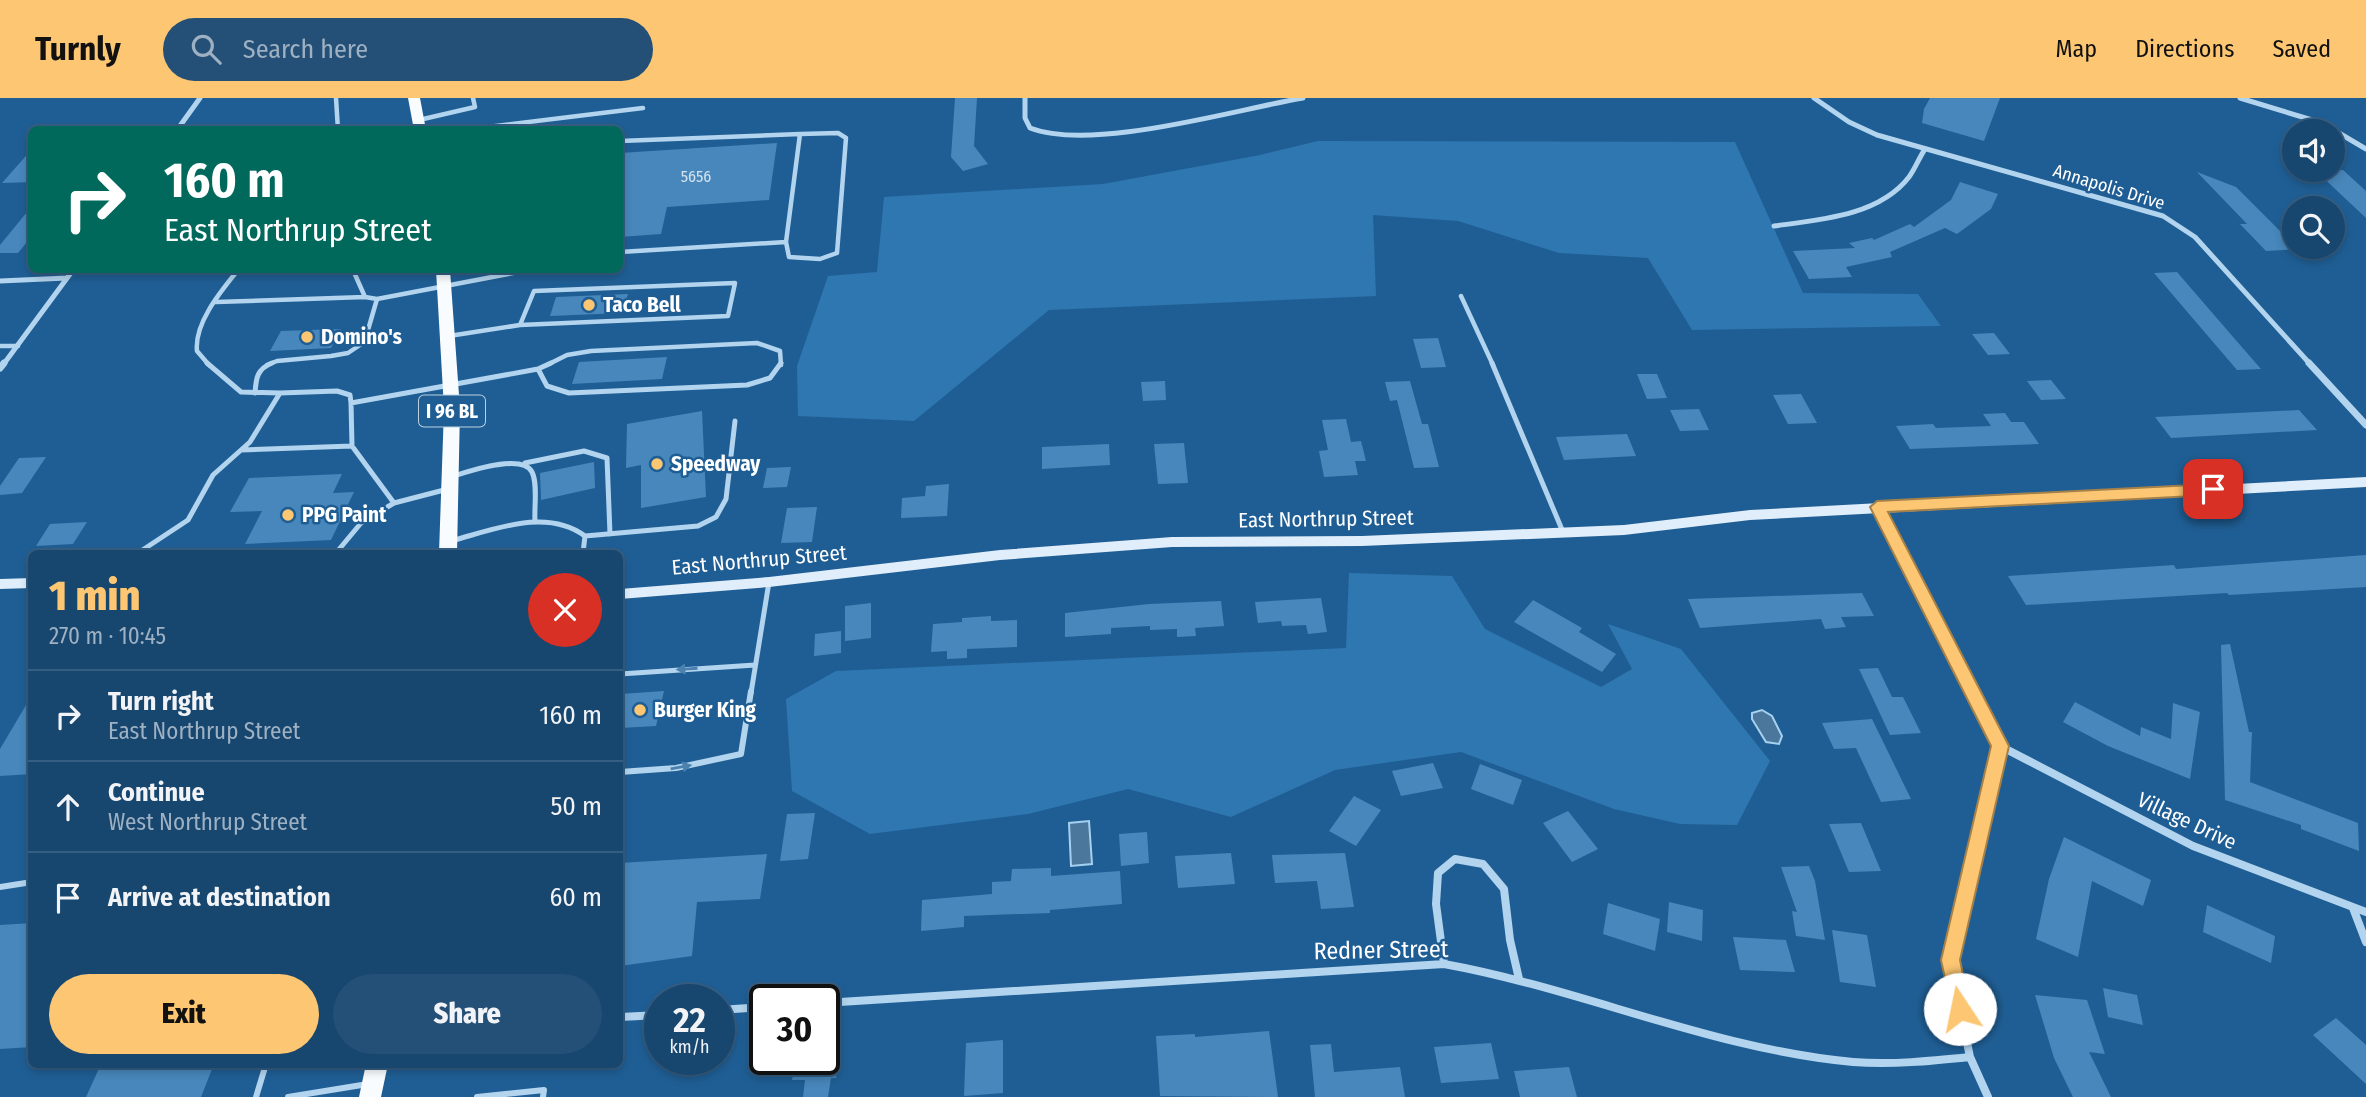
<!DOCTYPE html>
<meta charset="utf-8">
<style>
body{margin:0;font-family:"Fira Sans Condensed",sans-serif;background:#245077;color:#f1f3f6;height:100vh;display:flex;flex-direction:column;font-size:26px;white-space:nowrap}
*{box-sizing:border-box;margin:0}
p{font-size:23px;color:#9eb1c3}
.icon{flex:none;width:38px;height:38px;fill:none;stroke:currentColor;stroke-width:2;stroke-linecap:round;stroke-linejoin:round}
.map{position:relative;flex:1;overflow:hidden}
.sheet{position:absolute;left:28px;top:452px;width:595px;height:518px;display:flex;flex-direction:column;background:#17466f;border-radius:10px;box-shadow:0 4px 10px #0003,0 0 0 2px #365e82}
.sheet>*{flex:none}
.guide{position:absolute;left:28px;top:28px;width:595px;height:147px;border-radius:10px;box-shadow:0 4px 10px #0003,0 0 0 2px #365e82;background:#00695c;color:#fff;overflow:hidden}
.buttons{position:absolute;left:2282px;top:21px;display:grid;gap:14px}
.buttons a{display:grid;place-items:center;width:63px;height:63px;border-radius:50%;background:#17466f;box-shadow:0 4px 10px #0003,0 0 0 2px #365e82;font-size:35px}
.speed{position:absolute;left:644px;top:886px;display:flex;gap:14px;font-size:35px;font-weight:700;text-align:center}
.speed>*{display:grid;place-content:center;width:91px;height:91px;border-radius:50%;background:#17466f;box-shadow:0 4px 10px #0003,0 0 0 2px #365e82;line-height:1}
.speed small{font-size:18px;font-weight:400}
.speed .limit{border:4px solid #111;border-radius:10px;background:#fff;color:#111}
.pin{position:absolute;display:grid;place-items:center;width:60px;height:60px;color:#fff;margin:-30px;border-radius:14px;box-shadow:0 4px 10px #0006}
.me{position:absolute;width:77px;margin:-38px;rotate:349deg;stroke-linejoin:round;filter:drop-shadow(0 0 5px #0008)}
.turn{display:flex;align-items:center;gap:24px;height:147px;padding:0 21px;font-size:32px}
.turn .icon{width:91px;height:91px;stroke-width:2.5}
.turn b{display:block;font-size:49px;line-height:60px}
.round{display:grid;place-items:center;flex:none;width:74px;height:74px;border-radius:37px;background:#245077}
.head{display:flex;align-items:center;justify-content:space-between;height:119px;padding:0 21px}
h1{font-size:42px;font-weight:800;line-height:52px;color:#fcc672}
.button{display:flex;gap:14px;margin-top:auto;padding:14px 21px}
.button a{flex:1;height:80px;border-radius:42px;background:#fcc672;color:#111;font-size:28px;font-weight:800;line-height:80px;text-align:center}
.button a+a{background:#245077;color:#f1f3f6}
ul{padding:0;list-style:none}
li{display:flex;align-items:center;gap:21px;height:91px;padding:0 21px;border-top:2px solid #365e82}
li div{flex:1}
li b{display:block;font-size:26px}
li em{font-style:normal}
header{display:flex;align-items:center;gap:42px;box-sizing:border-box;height:98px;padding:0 35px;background:#fcc672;color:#111}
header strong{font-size:33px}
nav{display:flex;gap:38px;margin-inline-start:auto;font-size:24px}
.search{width:490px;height:63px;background:#245077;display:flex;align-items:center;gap:18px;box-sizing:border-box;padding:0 24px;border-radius:38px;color:#9eb1c3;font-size:26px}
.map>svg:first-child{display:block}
.green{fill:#2f77b0}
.water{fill:#4b779d;stroke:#a6d0f0;stroke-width:2}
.building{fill:#4887bb}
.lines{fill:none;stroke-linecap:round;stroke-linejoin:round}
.lane-far2{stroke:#b2d4ee;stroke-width:4.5}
.lane-far1{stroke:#b2d4ee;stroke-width:5}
.lane{stroke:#b2d4ee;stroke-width:6}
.street-far2{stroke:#b2d4ee;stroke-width:5}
.street-far1{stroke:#b2d4ee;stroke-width:7}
.street{stroke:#b2d4ee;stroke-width:8}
.secondary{fill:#dfeefa;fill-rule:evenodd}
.primary{fill:#f9fcff;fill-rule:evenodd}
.oneway{fill:#4b81af}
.route{fill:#fcc672;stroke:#a4814a;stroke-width:2}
.poi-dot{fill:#fcc672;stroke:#1f5e94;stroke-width:2.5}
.labels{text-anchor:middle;stroke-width:5;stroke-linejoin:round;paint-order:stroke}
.far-number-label{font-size:16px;fill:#d1e1ee}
.far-street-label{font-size:18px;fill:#fff;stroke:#1f5e94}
.shield{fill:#1f5e94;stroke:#bccfdf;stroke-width:2}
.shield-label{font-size:19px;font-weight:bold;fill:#fff}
.poi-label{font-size:21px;font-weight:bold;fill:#fff;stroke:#1f5e94;text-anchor:start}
.street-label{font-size:21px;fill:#fff;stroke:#1f5e94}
.near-street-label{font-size:24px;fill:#fff;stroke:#1f5e94}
</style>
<header>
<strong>Turnly</strong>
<div class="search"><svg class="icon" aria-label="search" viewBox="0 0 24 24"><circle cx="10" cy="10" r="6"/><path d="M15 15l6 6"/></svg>Search here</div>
<nav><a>Map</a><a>Directions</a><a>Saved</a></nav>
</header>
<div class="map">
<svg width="2366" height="999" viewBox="0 0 2366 999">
<rect width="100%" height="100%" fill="#1f5e94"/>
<path class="green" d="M1318 43 1735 44 1803 195 1918 196 1941 228 1692 232 1648 160 1559 155 1458 123 1373 117 1376 198 1049 212 914 323 798 318 797 268 828 178 877 174 884 99 1103 86 1260 57Z
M1349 475 1452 478 1485 531 1601 589 1632 571 1608 526 1681 551 1770 663 1737 727 1680 726 1614 711 1461 654 1335 672 1231 719 1128 691 1028 716 870 736 792 693 786 601 836 573 1346 550Z"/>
<path class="water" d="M1762 612 1772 618 1782 638 1779 646 1766 644 1752 621V615Z
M1089 723 1092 766 1071 768 1069 725Z"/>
<path class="building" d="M955 0H977L974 48 988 66 963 73 951 59Z
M1930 0H2000L1984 43 1922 25 1924 11Z
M777 45 769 102 667 109 661 136 620 139V55Z
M32 51V84L2 85Z
M2315 72H2343L2366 93V120Z
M2197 74 2236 89 2298 151 2266 153 2240 126H2247Z
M1960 84 1998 96 1991 111 1957 136 1945 130 1890 154 1892 159 1846 169 1852 179 1809 181 1793 153 1855 150 1849 145 1872 140 1874 142 1910 126 1914 129 1951 102Z
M32 108V138L18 155H0V147Z
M2177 174 2234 240 2261 271 2237 272 2154 175Z
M628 196 622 215 550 218 556 199Z
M341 231 331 250 270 253 281 233Z
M1994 235 2010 256 1988 257 1972 236Z
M1438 240 1446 269 1421 270 1413 241Z
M667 259 662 281 572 286 579 264Z
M1637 276H1657L1667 300 1647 301Z
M2051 282 2066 301 2041 302 2027 283Z
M1165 283 1166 302 1143 303 1141 284Z
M1410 283 1422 326H1428L1439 369 1414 370 1397 302 1390 303 1385 284Z
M1801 296 1817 325 1788 326 1773 297Z
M1699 311 1709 332 1680 333 1670 312Z
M2299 312 2317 332 2171 340 2155 319Z
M702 313 706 399 641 410V367L626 370 627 326Z
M2005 315 2011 324H2024L2039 346 1910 351 1896 328 1933 326 1936 330 1991 328 1983 316Z
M1346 321 1351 344 1361 343 1366 363H1355L1358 377 1324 379 1319 353 1328 352 1322 322Z
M1627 336 1636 358 1564 362 1556 339Z
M1184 345 1188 385 1158 386 1154 346Z
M1109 346 1110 367 1042 371V349Z
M46 359 22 395 0 397V388L19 360Z
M594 364 595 390 541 402 540 375Z
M791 369 787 389 763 390 767 370Z
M342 376 333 395 354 394 331 442 245 446 262 413 230 414 249 380Z
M949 386 947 418 901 420 902 400 925 398 926 388Z
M817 409 812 444 781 445 787 410Z
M87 424 73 446 36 448 50 426Z
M2366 457V489L2229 497 2227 495 2026 507 2008 478 2174 467 2176 471Z
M1862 495 1874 518 1841 519 1846 529 1825 531 1821 521 1700 530 1688 501Z
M1321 500 1327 534 1308 536 1306 527 1282 528 1281 523 1258 525 1255 504Z
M1533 502 1582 530 1579 534 1616 556 1602 574 1514 524Z
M1221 503 1224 528 1195 530 1196 538 1177 539V531L1150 532V528L1111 530V536L1065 539V515L1149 506Z
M871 505V540L845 543V508Z
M991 518V523L1017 522V549L967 551V560L947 561V553L931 554 933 526 962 524V520Z
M841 533V555L814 558 815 536Z
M2230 546 2249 634H2252L2250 684 2358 725 2359 753 2301 731V727L2225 702 2221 547Z
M1878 570 1892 599H1903L1921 635 1890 637 1859 571Z
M664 593 656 628 620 630V596Z
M32 597V676L0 678V651Z
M2075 604 2140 638 2141 629 2171 641 2173 605 2200 614 2190 681 2108 648 2063 624Z
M1872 621 1911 701 1881 704 1856 650 1834 651 1822 625Z
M1433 665 1443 690 1401 698 1392 673Z
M1480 666 1522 682 1513 707 1471 691Z
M1354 698 1381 712 1356 748 1329 733Z
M1568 713 1598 751 1572 764 1543 725Z
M815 715 808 761 780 763 787 716Z
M1861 725 1881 773 1849 774 1829 726Z
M1147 734 1149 765 1121 768 1119 736Z
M2064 739 2151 782 2143 808 2092 783 2078 859 2036 841 2049 781Z
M1231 755 1235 786 1178 790 1175 758Z
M1345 755 1354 809 1321 811 1317 783 1275 785 1272 757Z
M767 756 760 801 697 804 692 858 620 868V765Z
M1809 768 1815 783 1825 842 1796 838 1792 813 1797 814 1781 769Z
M1051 770V778L1120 773 1122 806 1050 812V815L964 818V829L921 833 922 802 992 796V784L1011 783 1012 771Z
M1669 804 1703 812 1702 843 1667 834Z
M1608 805 1660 821 1655 853 1603 836Z
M2207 807 2275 838 2271 865 2203 834Z
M32 825V949L0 951V827Z
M1832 832 1867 837 1876 889 1840 884Z
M1733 839 1786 842 1795 874 1740 872Z
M2103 890 2137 897 2143 927 2108 919Z
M2035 897 2087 902 2105 956 2089 954 2111 999H2073L2054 960Z
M2336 920 2366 947V986L2313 937Z
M1269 933 1278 999 1160 998 1156 938 1195 936V939Z
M1003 942V995L964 998 966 945Z
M1491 945 1499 981 1441 985 1434 949Z
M1331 946 1334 974 1400 969 1405 999H1315L1310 947Z
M796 961H839L836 980H831L828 999H803L805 982H792Z
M101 966H214L201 999H86Z
M1569 969 1577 999H1520L1514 973Z"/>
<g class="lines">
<path class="lane-far2" d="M336 0 338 32
M419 22 475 9 473 0
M463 32 643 10
M620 43 800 36 786 144 620 154
M786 144 789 159 820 161 837 155 846 40 838 35 800 36
M353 172 365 199 377 201 529 172
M735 185 728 218 520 227 534 193Z
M1461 198 1493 267
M216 204 365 199
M449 238 520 227
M0 248H18
M209 267 197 253C194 225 221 193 238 172
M267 267 277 263 331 258 348 255 360 247 368 232 377 201
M547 267 567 257 591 253 757 245 780 253 781 267"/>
<path class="lane-far1" d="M207 265 241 294 280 295
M1492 265 1563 434
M538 271 547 288 569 295 747 287 770 280 781 265
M538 271 551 265
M255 295C256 280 257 271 272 265
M241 352 352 348
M525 365 584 353 607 360 610 436
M454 378C470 373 522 355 532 374 538 386 534 409 535 423
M448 391 394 405 352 348 351 305 538 271
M585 438 698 428 716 419 726 401 735 323
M451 443C493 432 546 409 585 438L583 455
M138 455 188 422 213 377 250 344 280 295 337 293 350 297 351 305
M336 455 361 425 394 405
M620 576 755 567
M751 595 769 484"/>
<path class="lane" d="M620 674 676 670 741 656 751 593
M0 789 32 784
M256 999 266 966
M288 999 368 986
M477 999 544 992 543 999"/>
<path class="street-far2" d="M1025 0V20L1030 30C1093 54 1233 12 1303 0
M1814 0 1849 24 1877 37 2163 118 2195 139 2311 267
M2240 0 2322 25 2366 51
M177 32 200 0
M1774 128C1819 122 1879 118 1909 79 1915 71 1919 60 1925 51
M0 183 67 180
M3 267 73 172"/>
<path class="street-far1" d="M2309 265 2366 327
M0 270 4 265
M1877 409 1973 595"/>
<path class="street" d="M1972 593 2000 648 1950 862 1970 959 1988 999
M2000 648 2193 748 2366 814
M2353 810 2366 844
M1444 866 1436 806 1438 775 1455 761 1483 766 1504 791 1510 842 1519 881
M824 905 1444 866C1582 891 1712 951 1853 964 1892 967 1931 963 1970 959
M719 912 765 909
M620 919 660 917"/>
<path class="secondary" d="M2366 379V389L1750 422 1624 437 1362 448 1172 449 1000 462 769 489 620 501V491L769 479 1000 452 1172 439 1362 438 1624 427 1750 412Z
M32 480V490L0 491V481Z"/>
<path class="primary" d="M408 0H420L426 32H414Z
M436 172H450L460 311 457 455H439L444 311Z
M366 966H388L381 999H359Z"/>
</g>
<defs><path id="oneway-solid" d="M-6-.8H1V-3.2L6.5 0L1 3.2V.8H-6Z" transform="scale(1.75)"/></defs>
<g class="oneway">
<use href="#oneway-solid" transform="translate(687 571) rotate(176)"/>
<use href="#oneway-solid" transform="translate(681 669) rotate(-10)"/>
</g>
<path class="route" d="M2213 386 2220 391 2213 397 1888 414 2009 648 1960 862 1970 911 1967 917 1960 920 1953 917 1941 862 1991 648 1870 409 1877 403Z"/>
<g class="poi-dot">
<circle cx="589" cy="207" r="7"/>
<circle cx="307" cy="239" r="7"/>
<circle cx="657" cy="366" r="7"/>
<circle cx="288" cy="417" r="7"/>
<circle cx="640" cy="612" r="7"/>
</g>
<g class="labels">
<g class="far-number-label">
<text x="696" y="84">5656</text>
</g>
<g class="far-street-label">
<text transform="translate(2109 89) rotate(17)" y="6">Annapolis Drive</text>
</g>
<rect class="shield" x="419" y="297.5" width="66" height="31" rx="5"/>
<g class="shield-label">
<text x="452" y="320">I 96 BL</text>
</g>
<g class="poi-label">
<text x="603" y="214">Taco Bell</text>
<text x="321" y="246">Domino's</text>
<text x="671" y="373">Speedway</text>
<text x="302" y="424">PPG Paint</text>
<text x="654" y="619">Burger King</text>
</g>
<g class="street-label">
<text transform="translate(1326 421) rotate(-1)" y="7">East Northrup Street</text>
<text transform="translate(759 462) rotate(-5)" y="7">East Northrup Street</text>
<text transform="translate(2187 723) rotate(25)" y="7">Village Drive</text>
</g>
<g class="near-street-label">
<text transform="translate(1381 852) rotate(-1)" y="8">Redner Street</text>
</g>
</g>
</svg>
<div class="buttons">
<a><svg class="icon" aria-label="sound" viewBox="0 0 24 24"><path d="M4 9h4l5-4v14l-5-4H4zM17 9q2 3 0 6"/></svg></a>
<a><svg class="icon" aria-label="search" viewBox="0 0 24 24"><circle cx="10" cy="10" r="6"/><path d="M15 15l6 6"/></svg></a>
</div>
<div class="speed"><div>22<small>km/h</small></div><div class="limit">30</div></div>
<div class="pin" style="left:2213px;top:391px;background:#d93025"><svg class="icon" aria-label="arrive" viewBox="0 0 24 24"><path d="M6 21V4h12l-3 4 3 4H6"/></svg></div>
<svg class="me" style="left:1960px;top:911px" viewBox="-20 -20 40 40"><circle r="19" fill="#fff"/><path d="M0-13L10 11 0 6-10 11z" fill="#fcc672"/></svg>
<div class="guide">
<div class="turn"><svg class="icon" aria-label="right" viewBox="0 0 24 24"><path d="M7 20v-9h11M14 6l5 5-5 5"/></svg><div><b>160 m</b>East Northrup Street</div></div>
</div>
<section class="sheet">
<div class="head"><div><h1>1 min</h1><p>270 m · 10:45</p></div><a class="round" style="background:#d93025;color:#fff"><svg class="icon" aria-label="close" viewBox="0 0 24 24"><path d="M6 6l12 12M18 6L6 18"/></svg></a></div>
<ul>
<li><svg class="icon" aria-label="right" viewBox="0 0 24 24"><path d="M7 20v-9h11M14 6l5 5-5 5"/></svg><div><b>Turn right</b><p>East Northrup Street</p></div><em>160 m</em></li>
<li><svg class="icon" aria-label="ahead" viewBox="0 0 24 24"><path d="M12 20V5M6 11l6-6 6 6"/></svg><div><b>Continue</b><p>West Northrup Street</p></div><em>50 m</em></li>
<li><svg class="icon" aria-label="arrive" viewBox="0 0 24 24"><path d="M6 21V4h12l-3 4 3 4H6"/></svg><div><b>Arrive at destination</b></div><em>60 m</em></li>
</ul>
<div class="button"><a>Exit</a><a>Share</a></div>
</section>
</div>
